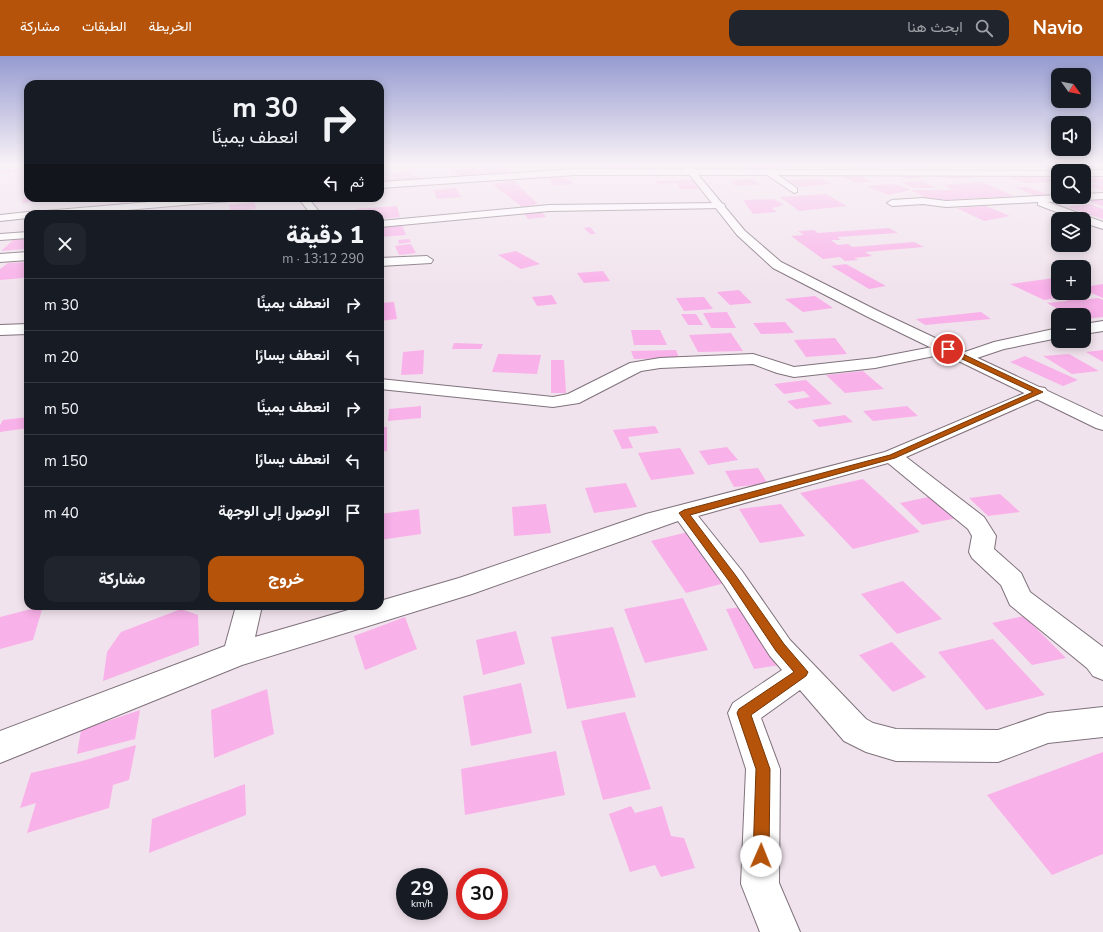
<!DOCTYPE html>
<html lang="ar">
<meta charset="utf-8">
<style>
body{margin:0;font-family:"Nunito Sans",Vazirmatn,sans-serif;background:#20242c;color:#f1f3f6;direction:rtl;height:100vh;display:flex;flex-direction:column;font-size:15px;white-space:nowrap}
*{box-sizing:border-box;margin:0}
p{font-size:13px;color:#9ea1a6}
.icon{flex:none;width:22px;height:22px;fill:none;stroke:currentColor;stroke-width:2;stroke-linecap:round;stroke-linejoin:round}
.map{position:relative;flex:1;overflow:hidden;direction:ltr}
.sheet{position:absolute;left:24px;top:154px;width:360px;height:400px;display:flex;flex-direction:column;background:#171b24;border-radius:12px;box-shadow:0 2px 10px #0003;direction:rtl}
.sheet>*{flex:none}
.banner{position:absolute;left:24px;top:24px;width:360px;height:122px;border-radius:12px;box-shadow:0 2px 10px #0003;direction:rtl;background:#171b24;color:#f1f3f6;overflow:hidden}
.needle{width:26px;rotate:123deg}
.buttons{position:absolute;left:1051px;top:12px;display:grid;gap:8px}
.buttons a{display:grid;place-items:center;width:40px;height:40px;border-radius:8px;background:#171b24;box-shadow:0 2px 10px #0003;font-size:20px}
.speed{position:absolute;left:396px;top:812px;display:flex;gap:8px;font-size:20px;font-weight:700;text-align:center}
.speed>*{display:grid;place-content:center;width:52px;height:52px;border-radius:50%;background:#171b24;box-shadow:0 2px 10px #0003;line-height:1}
.speed small{font-size:10px;font-weight:400}
.speed .limit{border:6px solid #d22;background:#fff;color:#111}
.pin{position:absolute;display:grid;place-items:center;width:34px;height:34px;color:#fff;margin:-17px;border:2px solid #fff;border-radius:50%;box-shadow:0 1px 4px #0007}
.me{position:absolute;width:44px;margin:-22px;rotate:1deg;stroke-linejoin:round;filter:drop-shadow(0 0 3px #0008)}
.turn{display:flex;align-items:center;gap:14px;height:84px;padding:0 20px;font-size:18px}
.turn .icon{width:52px;height:52px;stroke-width:2.5}
.turn b{display:block;font-size:28px;line-height:34px}
.then{display:flex;align-items:center;height:38px;padding:0 20px;background:#0003;gap:8px;font-size:15px}
.round{display:grid;place-items:center;flex:none;width:42px;height:42px;border-radius:12px;background:#20242c}
.overview{display:flex;align-items:center;justify-content:space-between;height:68px;padding:0 20px}
h1{font-size:24px;font-weight:800;line-height:30px}
.cta{display:flex;gap:8px;margin-top:auto;padding:8px 20px}
.cta a{flex:1;height:46px;border-radius:12px;background:#b45309;color:#fff;font-size:16px;font-weight:800;line-height:46px;text-align:center}
.cta a+a{background:#20242c;color:#f1f3f6}
ul{padding:0;list-style:none}
li{display:flex;align-items:center;gap:12px;height:52px;padding:0 20px;border-top:1px solid #363941}
li div{flex:1}
li b{display:block;font-size:15px}
li em{font-style:normal}
header{display:flex;align-items:center;gap:24px;box-sizing:border-box;height:56px;padding:0 20px;background:#b45309;color:#fff}
header strong{font-size:19px}
nav{display:flex;gap:22px;margin-inline-start:auto;font-size:14px}
.search{width:280px;height:36px;background:#20242c;display:flex;align-items:center;gap:10px;box-sizing:border-box;padding:0 14px;border-radius:12px;color:#9ea1a6;font-size:15px}
.map>svg:first-child{display:block}
.building{fill:#f9b1e9}
.lines{fill:none;stroke-linecap:round;stroke-linejoin:round}
.street-casing{stroke:#7f727b;stroke-width:2}
.secondary-casing{stroke:#7f727b;stroke-width:2}
.street{fill:#fff;fill-rule:evenodd}
.secondary{fill:#fff;fill-rule:evenodd}
.route{fill:#b45309;stroke:#753606}
</style>
<header>
<strong>Navio</strong>
<div class="search"><svg class="icon" aria-label="search" viewBox="0 0 24 24"><circle cx="10" cy="10" r="6"/><path d="M15 15l6 6"/></svg>ابحث هنا</div>
<nav><a>الخريطة</a><a>الطبقات</a><a>مشاركة</a></nav>
</header>
<div class="map">
<svg width="1103" height="876" viewBox="0 0 1103 876">
<rect width="100%" height="100%" fill="#f1e3ed"/>
<path class="building" d="M603 109H633L634 111 607 114Z
M743 109H776L787 112 747 113Z
M861 109H921L926 111H866Z
M1038 109H1056L1068 112 1050 113Z
M502 110 510 116 489 118 482 112Z
M26 112 21 116 0 118V114Z
M476 112 483 118 459 120 452 114Z
M408 115 412 119 395 121 391 118Z
M854 116 872 126 856 127 843 121 826 120 820 118Z
M895 117H912L922 122 908 123Z
M943 119H966L974 122 947 123Z
M1037 119 1056 126 1025 127 1005 120Z
M416 120 420 124 396 126 393 122Z
M1084 120 1092 123H1095L1089 121H1096L1103 123V127H1088L1084 126Z
M564 121 574 128 554 130 548 122Z
M752 123 760 129 735 130 731 125Z
M822 123 832 128 800 131 786 124Z
M513 124 538 148 522 151 492 128Z
M694 124 702 133H681L676 127 658 128 656 125Z
M922 125 936 132H913L901 126Z
M982 126 1014 140 931 145 911 134H954L943 129Z
M1103 127V135L1086 129Z
M895 128 911 134 888 139 866 130Z
M1015 131H1027L1050 139 1035 140Z
M456 132 461 141 437 143 433 134Z
M28 138V142H54L53 144 21 147Z
M826 138 847 150 799 155 780 141Z
M130 142H144V144L121 147 120 143Z
M774 143 784 149 772 152 777 156 753 158 743 144Z
M1103 143V150L1088 145Z
M254 146 257 153 231 156 229 149Z
M1089 148 1103 153V163L1067 151Z
M397 150 400 161 380 163V158H356V153Z
M986 150 1010 160 984 165 957 152Z
M541 155 546 161 528 163 523 156Z
M402 169 406 179 380 181V171Z
M590 171 596 178H590L584 172Z
M889 172 898 177 837 181 841 184H831L838 189 848 188 852 191 914 186 924 191 865 196 872 200 854 202 858 204 845 205 840 201 823 203 791 180 804 179 798 175 814 174 818 177Z
M28 182V191L23 193 1 195 14 183Z
M409 183 411 186 399 188 398 184Z
M411 188 416 197 399 199 395 190Z
M516 195 540 208 521 213 498 199Z
M28 206V218L23 222 0 224V213L8 207Z
M846 208 886 230 869 233 831 210Z
M603 215 610 225 584 227 577 217Z
M1058 220V237L1067 238 1051 240 1056 242 1044 244 1010 228 1054 222 1051 221Z
M1103 228V242L1084 234V231Z
M739 234 752 247 730 249 717 236Z
M552 239 557 248 537 250 532 241Z
M815 240 833 252 803 256 785 243Z
M704 241 713 253 684 255 676 242Z
M1077 241 1082 244 1098 242 1103 244V261L1084 263V259H1069L1047 247 1068 245 1063 243Z
M394 246 397 263 380 265V247Z
M727 256 736 272H711L703 257Z
M981 256 991 263 925 269 916 263Z
M681 258H696L703 269H688Z
M785 266 794 277 761 278 753 267Z
M631 274H660L667 289H634Z
M731 277 743 295 698 296 689 279Z
M835 282 847 298 806 301 794 284Z
M454 287 483 288 481 293H452Z
M424 294 423 318 401 319 403 296Z
M676 294 679 302 634 303 631 295Z
M1103 294V306L1086 296Z
M498 298 541 299 537 318 492 316Z
M1069 298 1099 315 1072 318 1043 300Z
M1025 300 1078 324 1063 330 1010 306Z
M551 304H564L566 337H551Z
M863 315 884 333 845 337 826 319Z
M806 324 832 348 796 353 787 345 810 341 804 335 784 338 774 328Z
M421 350V362L388 365 389 353Z
M907 350 918 360 873 365 863 355Z
M845 359 853 366 819 371 812 364Z
M28 361V372L0 376V369L3 364Z
M655 370 659 377 628 381 633 392 622 393 613 374Z
M380 371H387V395L380 396Z
M727 391 738 404 708 409 699 395Z
M680 392 695 418 651 424 638 397Z
M758 412 768 428 734 431 725 415Z
M863 423 920 476 853 493 800 437Z
M626 427 637 451 594 457 585 432Z
M1000 438 1020 456 988 460 969 442Z
M933 440 957 462 922 469 900 447Z
M546 448 551 477 514 480 512 451Z
M781 448 805 480 760 487 739 453Z
M419 453 421 478 380 484V458Z
M692 475 729 526 686 537 651 485Z
M903 525 942 563 897 578 861 538Z
M683 542 708 594 645 607 624 553Z
M43 550 33 584 0 593V561Z
M749 550 780 609 754 613 726 553Z
M181 553 198 559 199 589 103 625 107 596 121 576Z
M1024 560 1066 602 1032 609 992 567Z
M405 561 417 593 365 614 354 580Z
M613 571 636 641 567 653 551 581Z
M516 575 525 608 483 619 476 584Z
M993 583 1045 639 986 654 938 596Z
M892 586 926 621 893 636 859 599Z
M521 627 532 677 471 690 463 640Z
M267 633 274 678 214 702 211 654Z
M140 654 135 683 77 698 81 674Z
M625 656 651 733 603 744 581 665Z
M136 689 129 724 113 729 109 752 27 777 36 747 20 752 31 717 82 705Z
M556 695 565 739 465 759 461 713Z
M1103 696V798L1052 819 987 739Z
M245 728 246 759 149 797 152 763Z
M631 750 635 757 662 750 671 780 684 782 695 812 661 821 655 809 630 816 609 758Z"/>
<g class="lines">
<defs>
<path id="street" d="M575 113 1061 115H1058V120L778 119 797 132V136L794 137 767 119H575L380 132V126Z
M1103 114V120H1084V115H1081Z
M1103 137V143L1048 146 1103 166V173L1084 167V163H1075L1038 149V146L946 151 923 148 892 150 887 147 892 144 923 142 946 145 1058 139V141H1084V138Z
M195 142H234L229 145 81 158H40L45 155Z
M298 142H308L321 158H311Z
M720 147 724 148 725 150 724 152 549 155 380 171V165L549 149Z
M28 156 33 158H28V162L0 165V159Z
M28 176V182L0 184V178Z
M28 196V204L0 206V198Z
M427 200 433 204 431 207 380 210V202Z
M1103 265V275L1084 278V268Z
M28 268V278L0 279V269Z
M1058 272V282L1004 293 965 306 959 304 957 301 959 298 994 286Z
M948 288 954 290 956 293 954 296 875 312 794 321 777 317 753 308 660 312 641 315 579 347 553 351 380 333V323L553 341 568 338 630 307 660 302 753 298 794 311 875 302Z
M1039 331 1045 332 1048 336 1045 340 906 401 984 461 996 480 994 493 1021 517 1030 536 1103 591V624L1093 620 1087 612 1010 549 1001 529 972 502 969 496 972 480 968 473 888 407 698 460 742 515 790 584 866 663 873 667 896 673 998 674 1048 657 1103 651V681L1048 687 998 706 896 705 866 696 844 685 800 634 761 662 780 713 779 827 800 876H760L741 828 746 713 728 657 733 647 782 614 770 600 724 529 678 465 472 538 242 609 0 707V675L225 590 236 550H262L255 581 362 550H380V545L459 522 646 458 885 396Z"/>
<path id="secondary" d="M682 109H690L745 175 781 206 878 255 1103 361V374L1096 372 868 261 773 212 737 179Z"/>
</defs>
<use href="#street" class="street-casing"/>
<use href="#secondary" class="secondary-casing"/>
<use href="#street" class="street"/>
<use href="#secondary" class="secondary"/>
</g>
<linearGradient id="sky" x2="0" y2="1"><stop stop-color="#959bd0"/><stop offset="0.47" stop-color="#f9f2f7"/><stop offset="1" stop-color="#f9f2f7" stop-opacity="0"/></linearGradient>
<rect width="1103" height="231" fill="url(#sky)"/>
<path class="route" d="M945 292H950L1043 336 895 402 690 459 736 520 784 588 808 616 806 620 751 659 770 713 769 800 766 805 761 807 756 805 753 800 756 713 737 657 739 653 794 616 776 595 729 525 679 457 684 454 890 399 1033 336 945 295Z"/>
</svg>
<div class="buttons">
<a><svg class="needle" viewBox="-14 -14 28 28"><path d="M0-13l5 13h-10z" fill="#e53935"/><path d="M0 13l5-13h-10z" fill="#9ea1a6"/></svg></a>
<a><svg class="icon" aria-label="sound" viewBox="0 0 24 24"><path d="M4 9h4l5-4v14l-5-4H4zM17 9q2 3 0 6"/></svg></a>
<a><svg class="icon" aria-label="search" viewBox="0 0 24 24"><circle cx="10" cy="10" r="6"/><path d="M15 15l6 6"/></svg></a>
<a><svg class="icon" aria-label="layers" viewBox="0 0 24 24"><path d="M12 4l9 5-9 5-9-5zM3 14l9 5 9-5"/></svg></a>
<a>+</a>
<a>−</a>
</div>
<div class="speed"><div>29<small>km/h</small></div><div class="limit">30</div></div>
<div class="pin" style="left:948px;top:293px;background:#d93025"><svg class="icon" aria-label="arrive" viewBox="0 0 24 24"><path d="M6 21V4h12l-3 4 3 4H6"/></svg></div>
<svg class="me" style="left:761px;top:800px" viewBox="-20 -20 40 40"><circle r="19" fill="#fff"/><path d="M0-13L10 11 0 6-10 11z" fill="#b45309"/></svg>
<div class="banner">
<div class="turn"><svg class="icon" aria-label="right" viewBox="0 0 24 24"><path d="M7 20v-9h11M14 6l5 5-5 5"/></svg><div><b>30 m</b>انعطف يمينًا</div></div>
<div class="then">ثم<svg class="icon" aria-label="left" viewBox="0 0 24 24"><path d="M17 20v-9H6M10 6l-5 5 5 5"/></svg></div>
</div>
<section class="sheet">
<div class="overview"><div><h1>1 دقيقة</h1><p>290 m · 13:12</p></div><a class="round"><svg class="icon" aria-label="close" viewBox="0 0 24 24"><path d="M6 6l12 12M18 6L6 18"/></svg></a></div>
<ul>
<li><svg class="icon" aria-label="right" viewBox="0 0 24 24"><path d="M7 20v-9h11M14 6l5 5-5 5"/></svg><div><b>انعطف يمينًا</b></div><em>30 m</em></li>
<li><svg class="icon" aria-label="left" viewBox="0 0 24 24"><path d="M17 20v-9H6M10 6l-5 5 5 5"/></svg><div><b>انعطف يسارًا</b></div><em>20 m</em></li>
<li><svg class="icon" aria-label="right" viewBox="0 0 24 24"><path d="M7 20v-9h11M14 6l5 5-5 5"/></svg><div><b>انعطف يمينًا</b></div><em>50 m</em></li>
<li><svg class="icon" aria-label="left" viewBox="0 0 24 24"><path d="M17 20v-9H6M10 6l-5 5 5 5"/></svg><div><b>انعطف يسارًا</b></div><em>150 m</em></li>
<li><svg class="icon" aria-label="arrive" viewBox="0 0 24 24"><path d="M6 21V4h12l-3 4 3 4H6"/></svg><div><b>الوصول إلى الوجهة</b></div><em>40 m</em></li>
</ul>
<div class="cta"><a>خروج</a><a>مشاركة</a></div>
</section>
</div>
